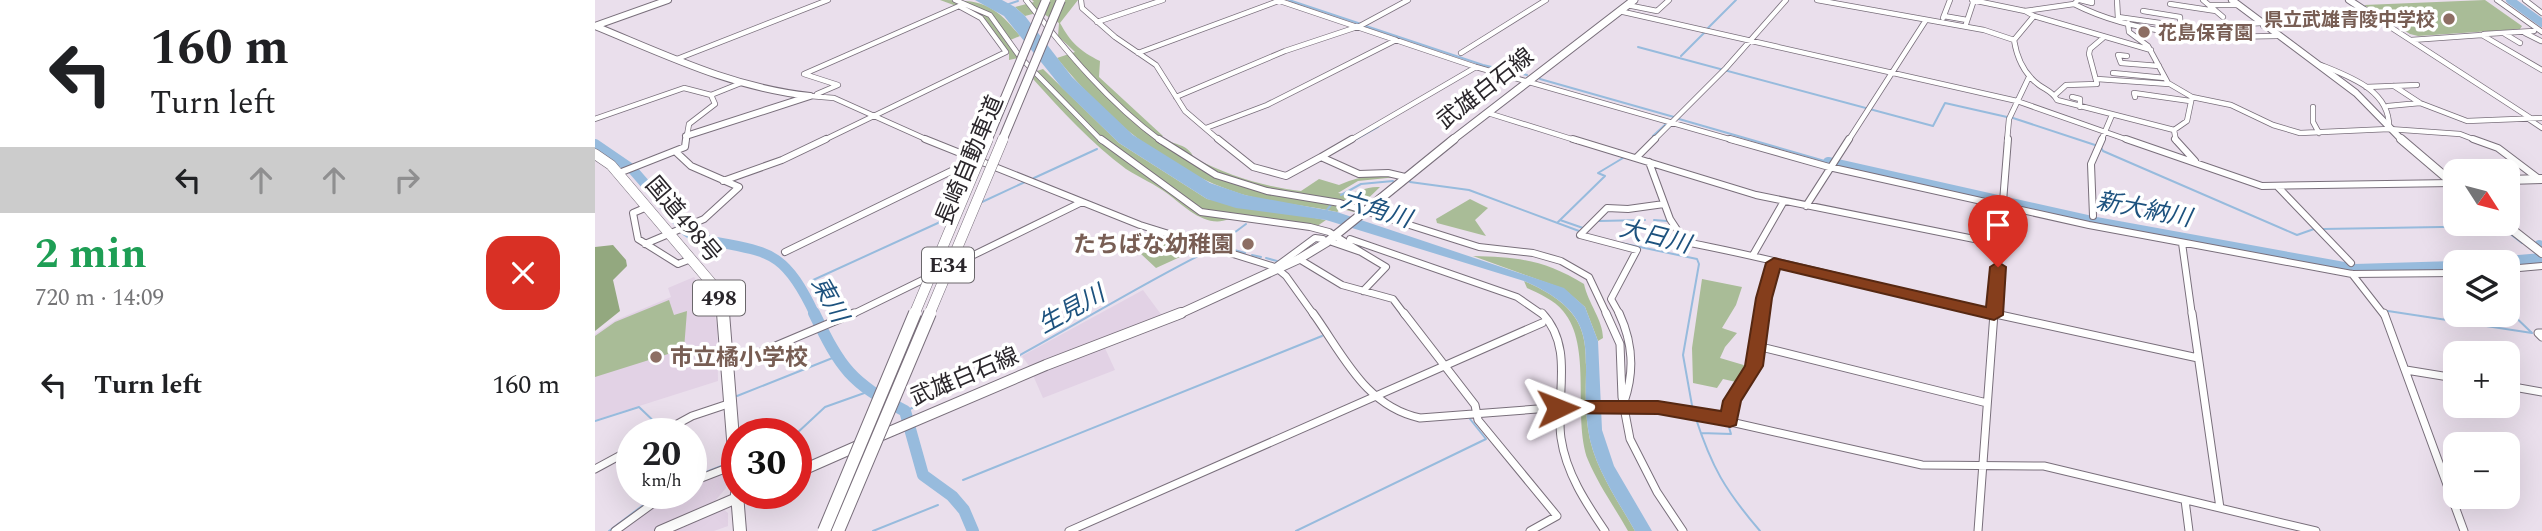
<!DOCTYPE html>
<meta charset="utf-8">
<style>
body{margin:0;font-family:Spectral,"Noto Sans JP",serif;background:#f2f2f2;color:#202124;height:100vh;display:flex;flex-direction:column;font-size:26px;white-space:nowrap}
*{box-sizing:border-box;margin:0}
p{font-size:23px;color:#757577}
.icon{flex:none;width:38px;height:38px;fill:none;stroke:currentColor;stroke-width:2;stroke-linecap:round;stroke-linejoin:round}
.map{position:relative;flex:1;overflow:hidden}
.drawer{display:flex;flex-direction:column;background:#fff;width:595px}
.drawer>*{flex:none}
.banner{background:#fff;color:#202124;overflow:hidden}
.needle{width:46px;rotate:126deg}
.controls{position:absolute;left:1848px;top:159px;display:grid;gap:14px}
.controls a{display:grid;place-items:center;width:77px;height:77px;border-radius:14px;background:#fff;box-shadow:0 7px 28px #0002;font-size:35px}
.speed{position:absolute;left:21px;top:418px;display:flex;gap:14px;font-size:35px;font-weight:700;text-align:center}
.speed>*{display:grid;place-content:center;width:91px;height:91px;border-radius:50%;background:#fff;box-shadow:0 7px 28px #0002;line-height:1}
.speed small{font-size:18px;font-weight:400}
.speed .limit{border:10px solid #d22;background:#fff;color:#111}
.pin{position:absolute;display:grid;place-items:center;width:60px;height:60px;color:#fff;margin:-72px -30px;border-radius:50% 50% 50% 0;rotate:-45deg;box-shadow:0 0 7px #0007}
.pin .icon{rotate:45deg}
.me{position:absolute;width:77px;margin:-38px;rotate:88deg;stroke-linejoin:round;filter:drop-shadow(0 0 5px #0008)}
.turn{display:flex;align-items:center;gap:24px;height:147px;padding:0 35px;font-size:32px}
.turn .icon{width:91px;height:91px;stroke-width:2.5}
.turn b{display:block;font-size:49px;line-height:60px}
.lanes{display:flex;align-items:center;height:66px;padding:0 35px;background:#0003;justify-content:center;gap:35px;direction:ltr}
.lanes .off{opacity:.35}
.round{display:grid;place-items:center;flex:none;width:74px;height:74px;border-radius:21px;background:#f2f2f2}
.overview{display:flex;align-items:center;justify-content:space-between;height:119px;padding:0 35px}
h1{font-size:42px;font-weight:700;line-height:52px;color:#1e9e55}
ul{padding:0;list-style:none}
li{display:flex;align-items:center;gap:21px;height:105px;padding:0 35px}
li div{flex:1}
li b{display:block;font-size:26px}
li em{font-style:normal}
main{display:flex;flex:1;min-height:0}
.map>svg:first-child{display:block}
.built{fill:#e2d2e5}
.green{fill:#a9bc97}
.forest{fill:#93a87f}
.water{fill:#97bbdd}
.lines{fill:none;stroke-linecap:round;stroke-linejoin:round}
.stream{stroke:#97bbdd;stroke-width:2}
.river-far2{stroke:#97bbdd;stroke-width:8}
.river-far1{stroke:#97bbdd;stroke-width:10}
.river{stroke:#97bbdd;stroke-width:12}
.minor-far2-casing{stroke:#796f7b;stroke-width:6}
.minor-far1-casing{stroke:#796f7b;stroke-width:8}
.minor-casing{stroke:#796f7b;stroke-width:9}
.tertiary-far1-casing{stroke:#796f7b;stroke-width:8}
.tertiary-casing{stroke:#796f7b;stroke-width:10}
.secondary-far2-casing{stroke:#796f7b;stroke-width:9}
.secondary-far1-casing{stroke:#796f7b;stroke-width:10}
.secondary-casing{stroke:#796f7b;stroke-width:12}
.trunk-far1-casing{stroke:#796f7b;stroke-width:11}
.trunk-casing{stroke:#796f7b;stroke-width:14}
.minor-far2{stroke:#fff;stroke-width:4.5}
.minor-far1{stroke:#fff;stroke-width:6}
.minor{stroke:#fff;stroke-width:7}
.tertiary-far1{stroke:#fff;stroke-width:6}
.tertiary{stroke:#fff;stroke-width:8}
.secondary-far2{stroke:#fff;stroke-width:7}
.secondary-far1{stroke:#fff;stroke-width:8}
.secondary{stroke:#fff;stroke-width:10}
.trunk-far1{stroke:#fff;stroke-width:10}
.trunk{stroke:#fff;stroke-width:12}
.motorway-bridge-far2-casing{stroke:#796f7b;stroke-width:10;stroke-linecap:butt}
.motorway-bridge-far1-casing{stroke:#796f7b;stroke-width:11;stroke-linecap:butt}
.motorway-bridge-casing{stroke:#796f7b;stroke-width:14;stroke-linecap:butt}
.motorway-bridge-far2{stroke:#fff;stroke-width:8}
.motorway-bridge-far1{stroke:#fff;stroke-width:10}
.motorway-bridge{stroke:#fff;stroke-width:12}
.route{fill:#853e1c;stroke:#562812;stroke-width:2}
.education-dot{fill:#8d6e63;stroke:#fff;stroke-width:2.5}
.labels{text-anchor:middle;stroke-width:7;stroke-linejoin:round;paint-order:stroke}
.far-education-label{font-size:19px;font-weight:bold;fill:#785e54;stroke:#fff;text-anchor:end}
.shield{fill:#fff;stroke:#6a676b;stroke-width:2}
.shield-label{font-size:21px;font-weight:bold;fill:#2a262b}
.street-label{font-size:23px;fill:#2a262b;stroke:#fff}
.education-label{font-size:23px;font-weight:bold;fill:#785e54;stroke:#fff;text-anchor:end}
.water-label{font-size:24px;font-style:italic;fill:#1d527e;stroke:#fff}
</style>
<main>
<section class="drawer">
<div class="banner">
<div class="turn"><svg class="icon" aria-label="left" viewBox="0 0 24 24"><path d="M17 20v-9H6M10 6l-5 5 5 5"/></svg><div><b>160 m</b>Turn left</div></div>
<div class="lanes"><svg class="icon" aria-label="left" viewBox="0 0 24 24"><path d="M17 20v-9H6M10 6l-5 5 5 5"/></svg><svg class="icon off" aria-label="ahead" viewBox="0 0 24 24"><path d="M12 20V5M6 11l6-6 6 6"/></svg><svg class="icon off" aria-label="ahead" viewBox="0 0 24 24"><path d="M12 20V5M6 11l6-6 6 6"/></svg><svg class="icon off" aria-label="right" viewBox="0 0 24 24"><path d="M7 20v-9h11M14 6l5 5-5 5"/></svg></div>
</div>
<div class="overview"><div><h1>2 min</h1><p>720 m · 14:09</p></div><a class="round" style="background:#d93025;color:#fff"><svg class="icon" aria-label="close" viewBox="0 0 24 24"><path d="M6 6l12 12M18 6L6 18"/></svg></a></div>
<ul>
<li><svg class="icon" aria-label="left" viewBox="0 0 24 24"><path d="M17 20v-9H6M10 6l-5 5 5 5"/></svg><div><b>Turn left</b></div><em>160 m</em></li>
</ul>
</section>
<div class="map">
<svg width="1947" height="531" viewBox="0 0 1947 531">
<rect width="100%" height="100%" fill="#eadfec"/>
<path class="built" d="M99 277 117 304 122 325 123 381 0 420V334L21 320 76 297 73 288Z
M548 290 568 317 434 366 427 356Z
M509 346 520 370 448 398 437 373Z
M130 467 131 488 119 502 133 513V526L119 531H18L54 500 67 494H96V480Z"/>
<path class="green" d="M345 0C387 0 398 3 425 36L413 41 423 58 414 60V53L386 15Z
M437 0H483L465 23C476 43 485 51 505 61L504 77 568 136 566 137C577 145 593 143 599 158 635 176 666 186 706 191L724 179 744 185C762 177 781 173 802 177L763 181 743 193C760 196 768 186 785 187L759 212 747 209 742 212C711 205 676 203 646 194 573 171 509 117 462 58L480 52 463 36 464 23 445 12 430 16 420 7 439 2Z
M1890 0 1927 26 1925 29 1823 36 1815 34 1769 5Z
M448 69 524 143 612 199 731 220 718 229 634 219C611 229 589 206 573 194 560 184 545 178 531 169 496 143 467 111 438 79L442 71Z
M875 199 893 208 880 220 891 236 842 223 841 219Z
M578 238 607 247 561 268 546 254Z
M878 256C923 257 950 260 989 284 993 303 1008 320 1008 338L1003 341 990 307 969 289Z
M1107 279 1147 287 1141 305 1127 328 1142 333 1130 347 1125 358 1152 366 1141 382 1128 379 1122 388 1098 383 1097 348Z
M929 281C1015 318 983 357 993 429 998 466 1022 499 1040 531H1033C1020 508 1003 484 993 460 977 417 998 346 968 311 959 300 945 294 932 288Z
M74 300 79 315 92 311 89 349 0 377V336L20 322Z"/>
<path class="forest" d="M18 245 31 260 32 266 18 280 25 311 0 331V247Z"/>
<path class="water" d="M380 0H407L420 7 430 16 477 77 538 135 615 183 650 195 742 212 969 288 990 307 1003 341 1007 430 1019 466 1057 531H1040C1022 499 998 466 993 429 983 356 1015 318 929 281L731 220 641 208 612 199 524 143 467 88 409 16Z"/>
<g class="lines">
<path class="stream" d="M694 0 766 24
M414 4 423 1
M771 26 888 65 932 75
M1112 29 1141 0
M1043 47 1338 126 1350 103 1412 117
M1086 56 1109 33
M945 79 1079 117
M1418 118 1500 145
M1084 119 1233 162
M1058 136 1072 123
M758 141 783 127
M1505 146 1508 151 1702 235 1719 229
M439 178 502 149
M815 182 874 190 984 231
M746 195 766 184 798 181
M387 202 430 182
M731 211 736 205
M965 220 988 228
M1059 220 1072 221
M1004 221 1050 220
M963 222 1010 176 1003 173 1028 158
M1728 229 1905 226 1927 243
M1081 234 1085 240
M1026 243 1102 259 1104 264 1088 355 1098 411
M620 247 651 224
M636 249 650 253
M657 255 666 257
M671 258 682 261
M1182 265 1291 292
M216 281 356 217
M1164 308 1173 261
M1793 311 1937 333 1913 310
M1159 332 1163 316
M1134 393 1154 365 1158 338
M142 396 240 357
M310 411C416 368 512 301 615 250
M1130 414 1132 401
M1100 416C1117 468 1130 490 1165 531
M0 421 44 407 68 430
M1106 433 1136 434 1133 424
M201 434 230 407 275 391
M96 478 129 465
M368 480 727 336
M14 531 63 494
M278 531 343 505
M701 531 891 439 875 419"/>
<path class="river-far2" d="M1915 0 1947 23"/>
<path class="river-far1" d="M0 144 38 170 91 231 100 237C169 254 186 242 220 315
M1233 162 1501 222 1760 269 1860 266
M1944 245 1947 246
M1900 262 1947 258"/>
<path class="river" d="M219 313C246 369 255 382 310 411L328 475 357 496 369 510 378 531"/>
<defs>
<path id="minor-far2" d="M360 0 395 15 425 57 507 141
M431 0C471 51 514 103 566 141
M486 0 487 8 520 37 561 65 590 111 625 141
M682 0 881 67 1141 141
M1222 0 1389 30 1419 40
M1377 0 1430 11 1479 4 1483 0
M1485 0 1497 3V0
M1522 0 1523 19
M1608 0 1628 17
M1902 0 1947 32
M1930 0 1947 13
M1479 4C1540 35 1614 38 1682 36
M1575 4 1621 11
M1032 5 1062 11 1074 0
M1614 5H1643
M1024 11 1422 101 1536 141
M1430 11 1439 16 1419 40C1422 59 1429 74 1444 85 1451 90 1458 92 1462 100L1579 130 1592 121 1597 97
M1548 11 1585 17 1586 30
M1349 16 1372 20
M1439 16 1556 50
M1523 17 1586 26
M1348 18 1355 0
M1783 19 1937 119
M502 22 568 0
M1533 23 1534 32 1553 46 1573 83 1597 97 1636 105 1678 125 1705 133 1794 129 1865 134 1883 141
M1371 24 1379 0
M1648 24 1667 23
M1930 33 1946 41
M1889 34 1939 31
M1910 34 1925 43
M1816 40 1887 35 1947 70
M543 53 686 0
M866 53 951 0
M1532 56 1523 55 1526 63 1564 66
M82 59 233 0
M1726 65C1756 77 1796 91 1794 129
M1518 73 1570 78
M1502 79 1574 84
M1771 87 1822 85
M222 94 243 85 209 74 364 6 386 18 411 52 227 141
M1460 95 1471 85 1502 84 1494 54 1495 49 1508 38
M215 96 239 98 335 141
M581 97 690 51 765 26 813 0
M1477 97 1485 99V107
M1540 97 1539 93 1595 101
M1825 103 1872 121 1947 118
M1793 106 1825 103 1799 86
M1718 107V122L1724 133
M893 113 983 141
M0 119 89 88 116 95 146 83
M1935 120 1947 128
M611 128 672 105 801 40
M1579 130 1581 141
M91 141 94 124 120 104 116 95
M754 141 881 67
M1058 141 1131 68 1191 0
M1253 141 1331 20
M1412 141 1414 119 1434 77
M1506 141 1517 115"/>
<path id="minor-far1" d="M330 139 545 225 680 267 691 276 719 315
M506 139 606 212 715 227 734 232 766 252
M564 139 621 175 672 191 745 203 884 247 938 253 966 261 994 277 1012 315
M623 139 658 167 691 176 726 157 764 174 793 173 810 177
M978 139 1161 195 1404 244
M1135 139 1234 167 1494 225 1757 274 1860 273
M1531 139 1667 186 1858 183
M1580 139 1600 161
M1878 139 1903 148 1944 179
M726 157 757 139
M1041 158 1060 139
M1054 162 1075 219 1090 242C1196 262 1299 292 1404 315
M24 173 90 147 91 139
M128 181 187 160 231 139
M1682 186 1756 263
M1211 206 1254 139
M52 207 38 213 43 239 83 264 96 259
M1498 216 1496 164 1507 139
M755 239 922 297 948 315
M737 242 766 252 791 267 768 291
M1587 243 1597 315
M50 244 109 219 144 187 96 166 81 152
M190 252 381 159
M1158 255 1189 201
M704 259 747 285 798 299 810 315
M682 266 720 238 728 239
M1913 269 1947 266
M1757 274 1789 315
M256 315 487 202
M1025 315 1016 299 1042 250 985 235 1012 208 1033 209 1069 204
M1167 315 1179 263
M1399 315 1413 139"/>
<path id="minor" d="M718 313C749 356 770 406 825 418L969 407 1030 406 1087 411 1327 465 1449 466 1721 531
M809 313 880 405 883 420 962 516 935 531
M947 313C980 348 960 395 966 438 971 473 991 503 1010 531
M1011 313 1025 344 1027 397 1035 439 1062 492 1088 531
M1024 313C1038 343 1040 371 1029 402
M1396 313 1603 358
M1597 313 1625 508
M1789 313 1869 531
M1947 333H1943L1947 337
M1162 346 1392 403
M133 366 259 313
M1811 370 1860 378
M1913 386 1947 392
M1135 420 1137 401 1159 366 1167 313
M64 434 97 416 136 403
M0 469 37 449
M96 482 140 465
M1590 500 1594 531
M20 531 71 494
M474 531 947 323
M1383 531 1399 313"/>
<path id="tertiary-far1" d="M1637 0 1761 93 1808 141
M1669 25 1783 19 1754 0
M0 26C71 55 138 88 215 96L91 136
M0 26 73 0"/>
<path id="tertiary" d="M1806 139 1860 185
M1913 180 1947 179
M1910 224 1947 253"/>
<path id="secondary-far2" d="M856 141 1039 0"/>
<path id="secondary-far1" d="M582 315 704 259 732 242 859 139"/>
<path id="secondary" d="M280 438 451 365 586 313
M201 473 267 444
M65 531 151 494"/>
<path id="trunk-far1" d="M0 154 16 165 118 285 129 315"/>
<path id="trunk" d="M128 313 142 489
M142 494 145 531"/>
</defs>
<use href="#minor-far2" class="minor-far2-casing"/>
<use href="#minor-far1" class="minor-far1-casing"/>
<use href="#minor" class="minor-casing"/>
<use href="#tertiary-far1" class="tertiary-far1-casing"/>
<use href="#tertiary" class="tertiary-casing"/>
<use href="#secondary-far2" class="secondary-far2-casing"/>
<use href="#secondary-far1" class="secondary-far1-casing"/>
<use href="#secondary" class="secondary-casing"/>
<use href="#trunk-far1" class="trunk-far1-casing"/>
<use href="#trunk" class="trunk-casing"/>
<use href="#minor-far2" class="minor-far2"/>
<use href="#minor-far1" class="minor-far1"/>
<use href="#minor" class="minor"/>
<use href="#tertiary-far1" class="tertiary-far1"/>
<use href="#tertiary" class="tertiary"/>
<use href="#secondary-far2" class="secondary-far2"/>
<use href="#secondary-far1" class="secondary-far1"/>
<use href="#secondary" class="secondary"/>
<use href="#trunk-far1" class="trunk-far1"/>
<use href="#trunk" class="trunk"/>
<defs>
<path id="motorway-bridge-far2" d="M392 141 451 0
M407 141 466 0"/>
<path id="motorway-bridge-far1" d="M319 315 393 139
M334 315 408 139"/>
<path id="motorway-bridge" d="M229 531 320 313
M243 531 335 313"/>
</defs>
<use href="#motorway-bridge-far2" class="motorway-bridge-far2-casing"/>
<use href="#motorway-bridge-far1" class="motorway-bridge-far1-casing"/>
<use href="#motorway-bridge" class="motorway-bridge-casing"/>
<use href="#motorway-bridge-far2" class="motorway-bridge-far2"/>
<use href="#motorway-bridge-far1" class="motorway-bridge-far1"/>
<use href="#motorway-bridge" class="motorway-bridge"/>
</g>
<path class="route" d="M1179 258 1391 307 1395 267 1403 262 1411 267 1408 315 1399 320 1185 269 1177 298 1168 366 1146 401 1141 425 1135 427 1063 414 957 413 954 408 957 403 963 401H1063L1126 411 1128 401 1150 366 1161 298 1171 263Z"/>
<g class="education-dot">
<circle cx="1854" cy="19" r="7"/>
<circle cx="1549" cy="32" r="7"/>
<circle cx="653" cy="244" r="7"/>
<circle cx="61" cy="357" r="7"/>
</g>
<g class="labels">
<g class="far-education-label">
<text x="1840" y="26">県立武雄青陵中学校</text>
<text x="1563" y="39" text-anchor="start">花島保育園</text>
</g>
<g class="shield">
<rect x="327" y="247.5" width="52" height="35" rx="5"/>
<rect x="98" y="280.5" width="52" height="35" rx="5"/>
</g>
<g class="shield-label">
<text x="353" y="272">E34</text>
<text x="124" y="305">498</text>
</g>
<g class="street-label">
<text transform="translate(890 88) rotate(-38)" y="8">武雄白石線</text>
<text transform="translate(374 160) rotate(-67)" y="8">長崎自動車道</text>
<text transform="translate(89 219) rotate(50)" y="8">国道498号</text>
<text transform="translate(369 376) rotate(-23)" y="8">武雄白石線</text>
</g>
<g class="education-label">
<text x="639" y="252">たちばな幼稚園</text>
<text x="75" y="365" text-anchor="start">市立橘小学校</text>
</g>
<g class="water-label">
<text transform="translate(781 209) rotate(17)" y="8">六角川</text>
<text transform="translate(1549 209) rotate(11)" y="8">新大納川</text>
<text transform="translate(1060 236) rotate(14)" y="8">大日川</text>
<text transform="translate(235 299) rotate(61)" y="8">東川</text>
<text transform="translate(476 309) rotate(-29)" y="8">生見川</text>
</g>
</g>
</svg>
<div class="controls">
<a><svg class="needle" viewBox="-14 -14 28 28"><path d="M0-13l5 13h-10z" fill="#e53935"/><path d="M0 13l5-13h-10z" fill="#757577"/></svg></a>
<a><svg class="icon" aria-label="layers" viewBox="0 0 24 24"><path d="M12 4l9 5-9 5-9-5zM3 14l9 5 9-5"/></svg></a>
<a>+</a>
<a>−</a>
</div>
<div class="speed"><div>20<small>km/h</small></div><div class="limit">30</div></div>
<div class="pin" style="left:1403px;top:267px;background:#d93025"><svg class="icon" aria-label="arrive" viewBox="0 0 24 24"><path d="M6 21V4h12l-3 4 3 4H6"/></svg></div>
<svg class="me" style="left:963px;top:408px" viewBox="-20 -20 40 40"><path d="M0-17L14 15 0 8-14 15z" fill="#853e1c" stroke="#fff" stroke-width="4"/></svg>
</div>
</main>
